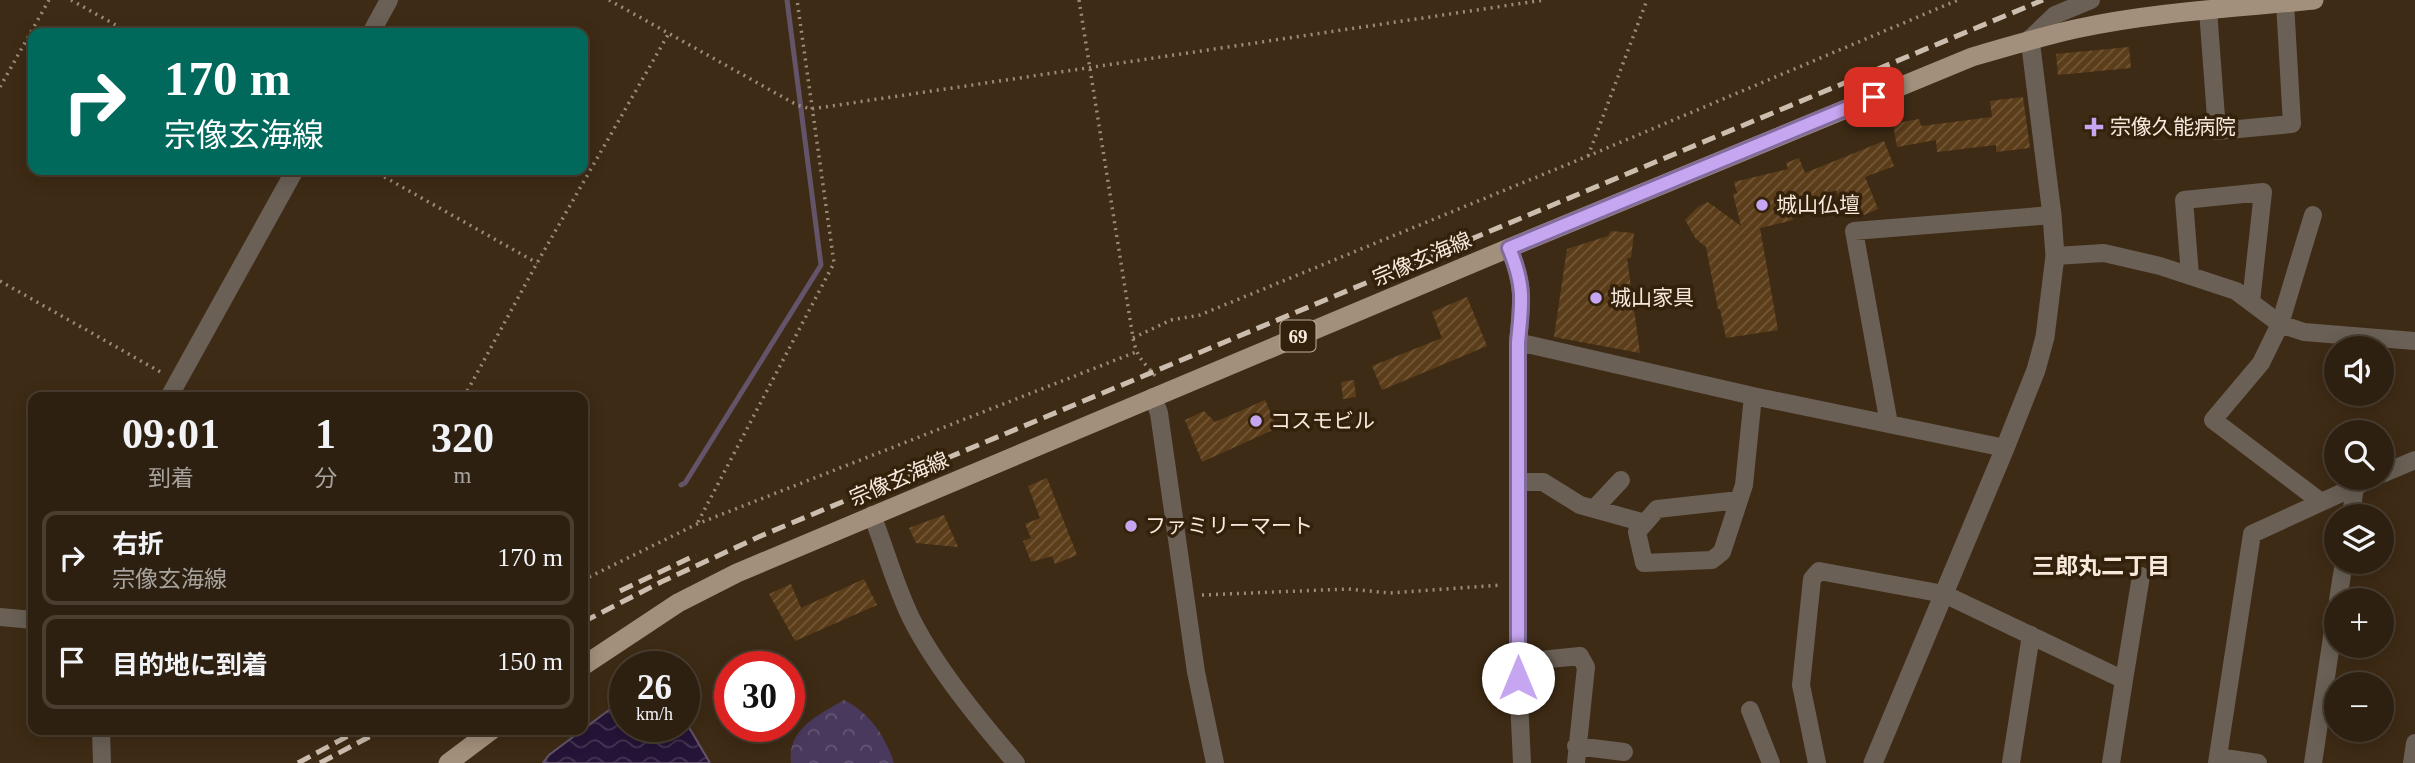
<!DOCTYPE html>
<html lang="ja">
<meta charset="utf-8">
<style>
body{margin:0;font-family:"Times New Roman","Noto Sans JP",serif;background:#3a2d1e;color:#f1f3f6;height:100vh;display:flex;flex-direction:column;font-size:26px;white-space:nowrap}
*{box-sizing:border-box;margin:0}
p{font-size:23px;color:#a7a39f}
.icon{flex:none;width:38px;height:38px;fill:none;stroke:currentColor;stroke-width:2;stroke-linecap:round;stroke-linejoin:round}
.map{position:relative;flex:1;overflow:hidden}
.side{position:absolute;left:28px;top:392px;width:560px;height:343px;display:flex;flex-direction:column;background:#2e2010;border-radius:14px;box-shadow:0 4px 18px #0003,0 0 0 2px #493e30}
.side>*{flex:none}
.banner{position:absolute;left:28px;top:28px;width:560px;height:147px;border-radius:14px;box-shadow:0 4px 18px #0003,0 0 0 2px #493e30;background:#00695c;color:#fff;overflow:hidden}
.buttons{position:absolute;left:2324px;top:336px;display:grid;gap:14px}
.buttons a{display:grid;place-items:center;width:70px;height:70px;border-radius:50%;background:#2e2010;box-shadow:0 4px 18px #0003,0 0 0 2px #493e30;font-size:35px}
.speed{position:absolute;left:609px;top:651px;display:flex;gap:14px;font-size:35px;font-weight:700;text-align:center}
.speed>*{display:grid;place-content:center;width:91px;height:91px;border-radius:50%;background:#2e2010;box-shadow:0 4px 18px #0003,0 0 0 2px #493e30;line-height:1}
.speed small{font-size:18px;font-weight:400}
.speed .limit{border:10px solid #d22;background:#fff;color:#111}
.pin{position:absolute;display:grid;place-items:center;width:60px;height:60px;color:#fff;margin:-30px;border-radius:14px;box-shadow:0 4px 10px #0006}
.me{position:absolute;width:77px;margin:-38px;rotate:0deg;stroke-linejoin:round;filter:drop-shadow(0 0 5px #0008)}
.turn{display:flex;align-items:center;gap:24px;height:147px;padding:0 21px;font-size:32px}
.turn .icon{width:91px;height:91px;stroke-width:2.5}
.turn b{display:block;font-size:49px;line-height:60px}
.eta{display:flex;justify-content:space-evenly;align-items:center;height:119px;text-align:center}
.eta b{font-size:42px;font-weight:600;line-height:49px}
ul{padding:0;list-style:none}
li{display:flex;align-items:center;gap:21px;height:94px;margin:0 14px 10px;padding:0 7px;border:4px solid #493e30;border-radius:14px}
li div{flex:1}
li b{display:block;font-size:26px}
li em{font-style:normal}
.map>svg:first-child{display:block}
.forest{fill:url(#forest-crowns)}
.water{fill:url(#water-waves);stroke:#645469;stroke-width:2}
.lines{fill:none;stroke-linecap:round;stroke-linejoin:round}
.stream{stroke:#645469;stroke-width:5}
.building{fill:url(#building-hatch)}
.path{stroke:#9b8c7a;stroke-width:3.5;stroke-dasharray:2 5;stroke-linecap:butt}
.minor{stroke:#6a6056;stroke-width:18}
.tertiary{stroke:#6a6056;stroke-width:19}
.primary{stroke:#a3907c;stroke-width:19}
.rail{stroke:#ccbeaf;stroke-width:5;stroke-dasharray:14 7;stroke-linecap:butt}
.route-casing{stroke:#816c9c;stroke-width:18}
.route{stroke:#c6a6f0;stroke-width:12}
.poi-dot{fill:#c6a6f0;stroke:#33210b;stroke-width:2.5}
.labels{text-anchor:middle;stroke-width:7;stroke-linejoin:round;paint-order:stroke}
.shield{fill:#33210b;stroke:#bcae9e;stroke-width:2}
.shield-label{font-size:19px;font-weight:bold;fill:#f7eadd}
.poi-label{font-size:21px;fill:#f7eadd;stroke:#33210b;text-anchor:start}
.street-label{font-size:21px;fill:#f7eadd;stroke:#33210b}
.neighbourhood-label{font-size:23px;font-weight:bold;fill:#f7eadd;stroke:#33210b}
</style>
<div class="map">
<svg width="2415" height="763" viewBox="0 0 2415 763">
<defs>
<pattern id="forest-crowns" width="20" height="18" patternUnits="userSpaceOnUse" patternTransform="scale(1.75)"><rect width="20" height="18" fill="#49395d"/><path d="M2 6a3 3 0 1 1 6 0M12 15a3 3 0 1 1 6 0" fill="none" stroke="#645674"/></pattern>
<pattern id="water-waves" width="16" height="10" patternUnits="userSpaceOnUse" patternTransform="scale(1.75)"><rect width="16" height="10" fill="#251437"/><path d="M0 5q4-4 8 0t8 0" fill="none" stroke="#453654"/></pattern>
<pattern id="building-hatch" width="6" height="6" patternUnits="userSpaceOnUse" patternTransform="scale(1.75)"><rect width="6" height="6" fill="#5b3d19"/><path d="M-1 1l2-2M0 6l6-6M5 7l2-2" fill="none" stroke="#73593a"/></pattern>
</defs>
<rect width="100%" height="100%" fill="#3e2b15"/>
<path class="forest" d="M844 700C869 712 886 737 894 763H791C787 728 819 715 844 700Z"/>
<path class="water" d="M625 698V726H684V719L710 763H543L549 755Z"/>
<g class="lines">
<path class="stream" d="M681 485 685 483 821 265 787 0"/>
</g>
<path class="building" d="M2129 47 2131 68 2058 75 2056 54Z
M2023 97 2030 148 1996 152V145L1937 152 1936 140 1897 147 1893 124 1919 119 1921 126 1992 117 1990 101Z
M1884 141 1894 166 1865 177 1878 209 1864 215 1863 213 1859 215 1857 211 1847 215 1836 190 1790 209 1793 220 1760 228 1778 330 1726 338 1720 309H1718L1706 247 1696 239 1685 220 1698 207 1708 202 1741 226 1733 194 1737 193 1734 182 1788 169 1786 163 1799 158 1805 173Z
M1611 231 1634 233 1631 258H1627L1640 353 1554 337 1567 249 1608 236Z
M1467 297 1487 346 1382 390 1372 366 1442 338 1432 312Z
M1354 380 1356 397 1343 399 1341 382Z
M1265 400 1277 428 1202 462 1185 420 1204 411 1215 422Z
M1047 478 1077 555 1055 564 1052 556 1031 562 1023 541 1031 538 1025 524 1040 518 1028 486Z
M944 515 958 547 916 543 909 528Z
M864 579 877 605 795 641 769 594 791 584 801 608Z"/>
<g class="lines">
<path class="path" d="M71 0 130 33
M609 0 797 105 811 109 1544 0
M1079 0 1133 338C1137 359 1144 362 1157 378
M0 87 49 0
M1588 156 1647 0
M372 170 537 263
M0 281 164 374
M1133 338 1171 320 1200 315 1588 156 1958 0
M464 397 537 263 669 33
M698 522 834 263 797 0
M583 580 697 524 1136 352
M1202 595 1348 589 1390 593 1502 585"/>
<path class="minor" d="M2208 10 2217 131 2292 124 2285 3
M371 33 389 0
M2030 39 2055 15 2091 0
M2313 215 2280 324 2261 363 2213 420 2321 502
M1509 248C1525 286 1522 302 1518 342V678L1522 763
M2055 256 2104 253 2160 266 2236 291 2280 324 2304 332 2415 341
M2190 275 2184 200 2263 192 2251 302
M1518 342 1753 396 2005 448
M169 397 295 170
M1153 397 1159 413 1196 672 1215 763
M1889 424 1854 231 2052 215
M2382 474 2415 460
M1518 482H1543L1580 505 1645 523
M1739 500 1657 509 1637 532 1644 563 1712 560 1722 552 1744 485 1753 396
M1594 509 1621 480
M872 515C886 550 895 586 912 620 937 669 980 721 1016 763
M2351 516 2355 486
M2338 600 2344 562
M0 617 33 620
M1518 662 1580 656 1586 667 1576 763
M2124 680 2141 576
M1750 710 1771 763
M101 730 102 763
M1576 746 1624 752
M2218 757 2258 763
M1817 763 1801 685 1812 579 1819 571 1944 594 2124 680 2111 763
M2011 763 2031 635
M2217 763 2252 534 2374 478
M2313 763 2336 611
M2412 763 2415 743"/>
<path class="tertiary" d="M1873 763 2005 448 2036 370 2045 337 2055 256 2052 215 2030 39"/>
<path class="primary" d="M583 666 678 603 737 573 1509 248 1972 57C2006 47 2040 37 2075 29 2153 12 2234 8 2314 0
M448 763 492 730"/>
<path class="rail" d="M620 591 696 555
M583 622 661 582 763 535 2043 0
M298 763 359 730
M320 763 382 730"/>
</g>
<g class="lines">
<defs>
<path id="route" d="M1518 678V342C1522 302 1525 286 1509 248L1874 97"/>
</defs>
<use href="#route" class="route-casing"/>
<use href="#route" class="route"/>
</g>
<g class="poi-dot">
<path d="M2090.5 116.5h7v7h7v7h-7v7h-7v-7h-7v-7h7z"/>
<circle cx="1762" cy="205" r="7"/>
<circle cx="1596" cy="298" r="7"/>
<circle cx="1256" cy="421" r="7"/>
<circle cx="1131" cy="526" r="7"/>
</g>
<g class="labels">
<rect class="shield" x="1280.5" y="320.5" width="35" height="31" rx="5"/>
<g class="shield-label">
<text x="1298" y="343">69</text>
</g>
<g class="poi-label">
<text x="2110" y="134">宗像久能病院</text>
<text x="1776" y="212">城山仏壇</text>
<text x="1610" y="305">城山家具</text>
<text x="1270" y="428">コスモビル</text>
<text x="1145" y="533">ファミリーマート</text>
</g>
<g class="street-label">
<text transform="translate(1422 259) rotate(-23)" y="7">宗像玄海線</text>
<text transform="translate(899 479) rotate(-23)" y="7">宗像玄海線</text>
</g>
<g class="neighbourhood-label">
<text x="2101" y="574">三郎丸二丁目</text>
</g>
</g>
</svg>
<div class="buttons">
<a><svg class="icon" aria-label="sound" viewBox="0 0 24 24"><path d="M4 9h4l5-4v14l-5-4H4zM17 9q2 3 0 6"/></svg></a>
<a><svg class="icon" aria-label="search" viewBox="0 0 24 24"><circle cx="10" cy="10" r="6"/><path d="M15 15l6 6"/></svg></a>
<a><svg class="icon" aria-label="layers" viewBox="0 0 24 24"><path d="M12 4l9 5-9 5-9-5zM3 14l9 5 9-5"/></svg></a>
<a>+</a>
<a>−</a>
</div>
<div class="speed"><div>26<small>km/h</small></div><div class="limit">30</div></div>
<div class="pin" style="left:1874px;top:97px;background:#d93025"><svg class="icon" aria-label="arrive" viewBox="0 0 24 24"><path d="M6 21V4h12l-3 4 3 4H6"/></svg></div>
<svg class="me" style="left:1518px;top:678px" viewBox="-20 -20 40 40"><circle r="19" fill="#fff"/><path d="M0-13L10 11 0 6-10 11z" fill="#c6a6f0"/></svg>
<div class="banner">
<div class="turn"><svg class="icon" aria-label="right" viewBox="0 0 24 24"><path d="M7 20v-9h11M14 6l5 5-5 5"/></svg><div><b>170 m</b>宗像玄海線</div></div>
</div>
<section class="side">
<div class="eta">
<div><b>09:01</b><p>到着</p></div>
<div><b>1</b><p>分</p></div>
<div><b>320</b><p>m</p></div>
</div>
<ul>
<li><svg class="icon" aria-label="right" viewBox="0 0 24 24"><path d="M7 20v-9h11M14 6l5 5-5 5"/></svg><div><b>右折</b><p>宗像玄海線</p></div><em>170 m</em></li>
<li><svg class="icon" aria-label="arrive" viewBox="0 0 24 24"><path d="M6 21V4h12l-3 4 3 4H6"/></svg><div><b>目的地に到着</b></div><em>150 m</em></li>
</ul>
</section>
</div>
